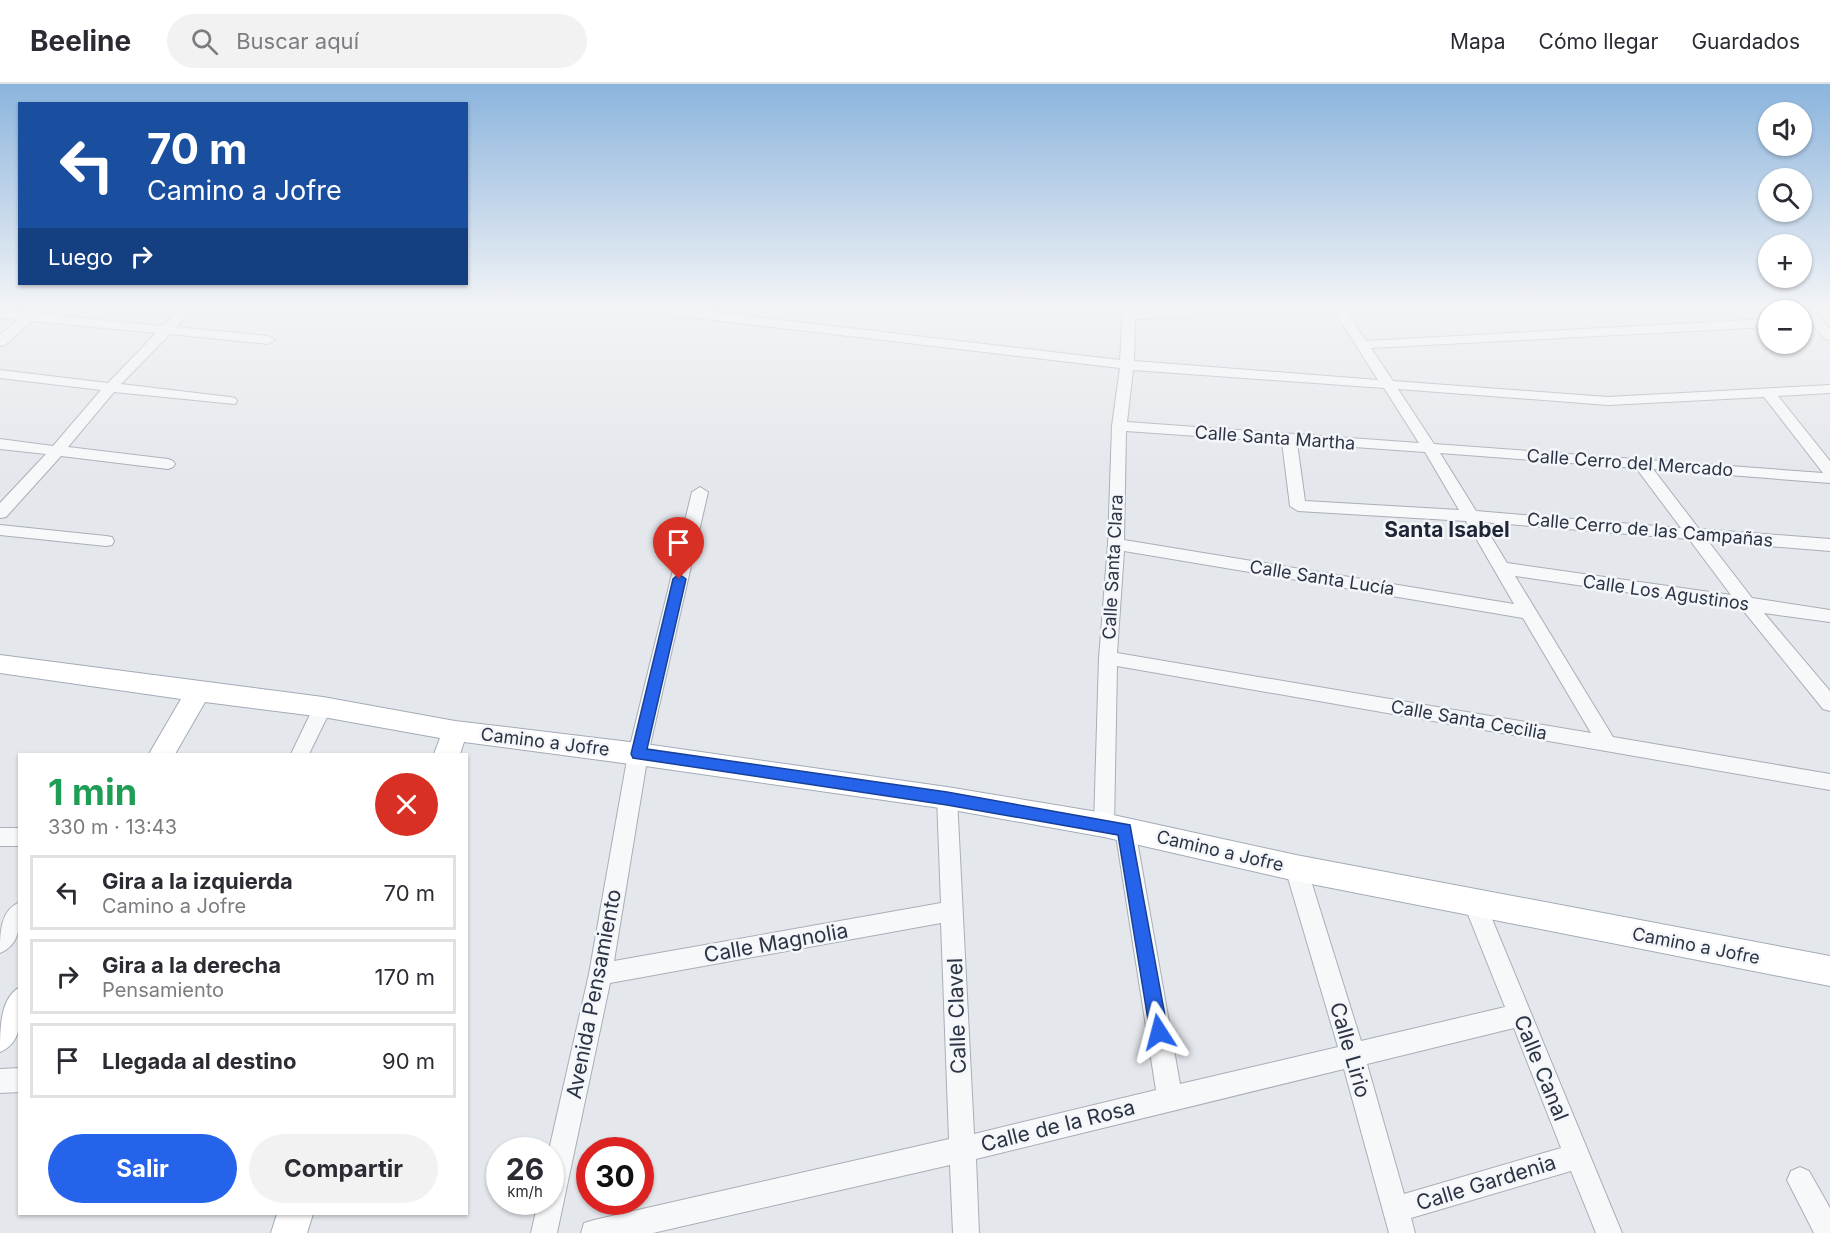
<!DOCTYPE html>
<html lang="es">
<meta charset="utf-8">
<style>
body{margin:0;font-family:Inter,sans-serif;background:#f2f2f3;color:#2b2b33;height:100vh;display:flex;flex-direction:column;font-size:22px;white-space:nowrap}
*{box-sizing:border-box;margin:0}
p{font-size:20px;color:#7c7c81}
.icon{flex:none;width:33px;height:33px;fill:none;stroke:currentColor;stroke-width:2;stroke-linecap:round;stroke-linejoin:round}
.map{position:relative;flex:1;overflow:hidden}
.panel{position:absolute;left:18px;top:669px;width:450px;height:462px;display:flex;flex-direction:column;background:#fff;border-radius:0px;box-shadow:0 2px 4px #0004}
.panel>*{flex:none}
.hud{position:absolute;left:18px;top:18px;width:450px;height:183px;border-radius:0px;box-shadow:0 2px 4px #0004;background:#1a4fa0;color:#fff;overflow:hidden}
.tools{position:absolute;left:1758px;top:18px;display:grid;gap:12px}
.tools a{display:grid;place-items:center;width:54px;height:54px;border-radius:50%;background:#fff;box-shadow:0 2px 4px #0004;font-size:30px}
.speed{position:absolute;left:486px;top:1053px;display:flex;gap:12px;font-size:30px;font-weight:700;text-align:center}
.speed>*{display:grid;place-content:center;width:78px;height:78px;border-radius:50%;background:#fff;box-shadow:0 2px 4px #0004;line-height:1}
.speed small{font-size:15px;font-weight:400}
.speed .limit{border:9px solid #d22;background:#fff;color:#111}
.pin{position:absolute;display:grid;place-items:center;width:51px;height:51px;color:#fff;margin:-62px -26px;border-radius:50% 50% 50% 0;rotate:-45deg;box-shadow:0 0 6px #0007}
.pin .icon{rotate:45deg}
.me{position:absolute;width:66px;margin:-33px;rotate:351deg;stroke-linejoin:round;filter:drop-shadow(0 0 4px #0008)}
.turn{display:flex;align-items:center;gap:21px;height:126px;padding:0 30px;font-size:27px}
.turn .icon{width:78px;height:78px;stroke-width:2.5}
.turn b{display:block;font-size:42px;line-height:51px}
.then{display:flex;align-items:center;height:57px;padding:0 30px;background:#0003;gap:12px;font-size:22px}
.round{display:grid;place-items:center;flex:none;width:63px;height:63px;border-radius:32px;background:#f2f2f3}
.headline{display:flex;align-items:center;justify-content:space-between;height:102px;padding:0 30px}
h1{font-size:36px;font-weight:700;line-height:45px;color:#1e9e55}
.cta{display:flex;gap:12px;margin-top:auto;padding:12px 30px}
.cta a{flex:1;height:69px;border-radius:36px;background:#2563eb;color:#fff;font-size:24px;font-weight:700;line-height:69px;text-align:center}
.cta a+a{background:#f2f2f3;color:#2b2b33}
ul{padding:0;list-style:none}
li{display:flex;align-items:center;gap:18px;height:75px;margin:0 12px 9px;padding:0 18px;border:3px solid #e1e1e2;border-radius:0px}
li div{flex:1}
li b{display:block;font-size:22px}
li em{font-style:normal}
header{display:flex;align-items:center;gap:36px;box-sizing:border-box;height:84px;padding:0 30px;background:#fff;border-bottom:2px solid #e1e1e2}
header strong{font-size:28px}
nav{display:flex;gap:33px;margin-inline-start:auto;font-size:21px}
.search{width:420px;height:54px;background:#f2f2f3;display:flex;align-items:center;gap:15px;box-sizing:border-box;padding:0 21px;border-radius:33px;color:#7c7c81;font-size:22px}
.map>svg:first-child{display:block}
.lines{fill:none;stroke-linecap:round;stroke-linejoin:round}
.minor-casing{stroke:#a9aeb7;stroke-width:2}
.major-casing{stroke:#a3abb8;stroke-width:2}
.minor{fill:#f7f8fa;fill-rule:evenodd}
.major{fill:#fff;fill-rule:evenodd}
.route{fill:#2563eb;stroke:#184099;stroke-width:1.5}
.labels{text-anchor:middle;stroke-width:5;stroke-linejoin:round;paint-order:stroke}
.street-label{font-size:18px;fill:#2b3445;stroke:#f4f6f9}
.quarter-label{font-size:21px;font-weight:bold;fill:#1d2536;stroke:#f4f6f9}
.near-street-label{font-size:21px;fill:#2b3445;stroke:#f4f6f9}
</style>
<header>
<strong>Beeline</strong>
<div class="search"><svg class="icon" aria-label="search" viewBox="0 0 24 24"><circle cx="10" cy="10" r="6"/><path d="M15 15l6 6"/></svg>Buscar aquí</div>
<nav><a>Mapa</a><a>Cómo llegar</a><a>Guardados</a></nav>
</header>
<div class="map">
<svg width="1830" height="1149" viewBox="0 0 1830 1149">
<rect width="100%" height="100%" fill="#e4e7ec"/>
<g class="lines">
<defs>
<path id="minor" d="M31 225H39L40 230 163 242 180 225H193L176 243 268 252 275 256 268 260 170 250 121 300 230 313 235 314 237 317 235 320 114 308 68 363 168 375 173 377 175 380 173 383 168 385 61 372 6 433 0 434V419L46 370 0 365V355L53 362 101 306 0 294V286L108 299 156 249 32 237 5 261 0 262V251L18 236 0 234V226L26 229Z
M648 225H688L1120 276 1123 225H1238L1232 229 1135 235 1134 277 1378 296 1333 225H1345L1366 257 1768 235V243L1371 264 1393 297 1608 313 1830 301V309L1778 312 1830 377V399L1653 385 1699 445 1830 455V467L1708 457 1752 514 1830 526V538L1764 529 1830 607V627L1823 625 1742 525 1515 492 1613 653 1830 690V706L1117 582 1114 741 1111 747 1104 750 1097 747 1094 741 1099 574 1108 460 1112 342 1120 284 654 229ZM1133 286 1384 304 1419 359 1127 338ZM1398 305 1608 321 1764 313 1823 389 1434 360ZM1126 347 1282 358 1290 422 1298 427 1466 437 1514 520 1124 456ZM1297 359 1425 368 1459 426 1305 417ZM1440 369 1636 384 1681 444 1476 427ZM1482 438 1689 455 1731 511 1507 479ZM1124 467 1523 534 1591 649 1117 569Z
M1798 225H1811L1830 245V256L1825 255Z
M700 403 708 408 648 670 614 877 941 819 937 714 940 708 947 705 954 708 957 714 974 1050 1156 1006 1115 745 1118 739 1125 736 1132 739 1135 745 1180 1000 1338 963 1285 784 1288 777 1296 775 1304 777 1307 784 1361 957 1505 923 1463 818 1466 811 1474 808 1482 811 1485 818 1622 1149H1596L1571 1087 1411 1134 1415 1149H1389L1344 985 976 1075 979 1149H953L950 1081 653 1149H581L584 1139 594 1136 949 1055 941 839 610 899 557 1149H531L538 1118H550L549 1066 589 890 628 670 692 408ZM1514 944 1561 1064 1404 1110 1367 980Z
M0 441 106 452 112 453 114 457 112 461 106 462 0 451Z
M323 616 330 618 332 623 309 670H291L316 618Z
M0 744H20V762H0Z
M20 818C20 838 22 860 0 869 0 849 0 826 20 818Z
M20 984V1008L0 1009V985Z
M1800 1083 1809 1087 1830 1124V1149H1814L1787 1096 1791 1087Z"/>
<path id="major" d="M0 571 323 613 455 637 638 659 947 703 1104 729 1296 771 1830 872V902L1296 797 1104 753 947 725 638 681 464 658 460 670H434L440 654 323 633 205 618 175 670H149L181 615 0 589Z
M20 903C20 927 26 957 0 968 0 944 0 914 20 903Z
M277 1130H313L307 1149H271Z"/>
</defs>
<use href="#minor" class="minor-casing"/>
<use href="#major" class="major-casing"/>
<use href="#minor" class="minor"/>
<use href="#major" class="major"/>
</g>
<linearGradient id="sky" x2="0" y2="1"><stop stop-color="#8bb4dd"/><stop offset="0.58" stop-color="#f3f4f6"/><stop offset="1" stop-color="#f3f4f6" stop-opacity="0"/></linearGradient>
<rect width="1830" height="386" fill="url(#sky)"/>
<path class="route" d="M679 490 686 495 647 665 947 708 1130 741 1168 948 1165 954 1159 957 1152 954 1150 948 1118 751 947 721 633 674 631 670 673 495Z"/>
<g class="labels">
<g class="street-label">
<text transform="translate(1275 354) rotate(4)" y="6">Calle Santa Martha</text>
<text transform="translate(1630 379) rotate(4)" y="6">Calle Cerro del Mercado</text>
<text transform="translate(1650 446) rotate(5)" y="6">Calle Cerro de las Campañas</text>
<text transform="translate(1113 483) rotate(-87)" y="6">Calle Santa Clara</text>
<text transform="translate(1322 494) rotate(9)" y="6">Calle Santa Lucía</text>
<text transform="translate(1666 509) rotate(8)" y="6">Calle Los Agustinos</text>
<text transform="translate(1469 636) rotate(10)" y="6">Calle Santa Cecilia</text>
<text transform="translate(545 658) rotate(7)" y="6">Camino a Jofre</text>
<text transform="translate(1220 767) rotate(13)" y="6">Camino a Jofre</text>
<text transform="translate(1696 862) rotate(11)" y="6">Camino a Jofre</text>
</g>
<g class="quarter-label">
<text x="1447" y="453">Santa Isabel</text>
</g>
<g class="near-street-label">
<text transform="translate(776 859) rotate(-10)" y="7">Calle Magnolia</text>
<text transform="translate(594 910) rotate(-79)" y="7">Avenida Pensamiento</text>
<text transform="translate(957 932) rotate(-92)" y="7">Calle Clavel</text>
<text transform="translate(1350 966) rotate(74)" y="7">Calle Lirio</text>
<text transform="translate(1541 984) rotate(68)" y="7">Calle Canal</text>
<text transform="translate(1058 1042) rotate(-14)" y="7">Calle de la Rosa</text>
<text transform="translate(1486 1099) rotate(-17)" y="7">Calle Gardenia</text>
</g>
</g>
</svg>
<div class="tools">
<a><svg class="icon" aria-label="sound" viewBox="0 0 24 24"><path d="M4 9h4l5-4v14l-5-4H4zM17 9q2 3 0 6"/></svg></a>
<a><svg class="icon" aria-label="search" viewBox="0 0 24 24"><circle cx="10" cy="10" r="6"/><path d="M15 15l6 6"/></svg></a>
<a>+</a>
<a>−</a>
</div>
<div class="speed"><div>26<small>km/h</small></div><div class="limit">30</div></div>
<div class="pin" style="left:679px;top:495px;background:#d93025"><svg class="icon" aria-label="arrive" viewBox="0 0 24 24"><path d="M6 21V4h12l-3 4 3 4H6"/></svg></div>
<svg class="me" style="left:1159px;top:948px" viewBox="-20 -20 40 40"><path d="M0-17L14 15 0 8-14 15z" fill="#2563eb" stroke="#fff" stroke-width="4"/></svg>
<div class="hud">
<div class="turn"><svg class="icon" aria-label="left" viewBox="0 0 24 24"><path d="M17 20v-9H6M10 6l-5 5 5 5"/></svg><div><b>70 m</b>Camino a Jofre</div></div>
<div class="then">Luego<svg class="icon" aria-label="right" viewBox="0 0 24 24"><path d="M7 20v-9h11M14 6l5 5-5 5"/></svg></div>
</div>
<section class="panel">
<div class="headline"><div><h1>1 min</h1><p>330 m · 13:43</p></div><a class="round" style="background:#d93025;color:#fff"><svg class="icon" aria-label="close" viewBox="0 0 24 24"><path d="M6 6l12 12M18 6L6 18"/></svg></a></div>
<ul>
<li><svg class="icon" aria-label="left" viewBox="0 0 24 24"><path d="M17 20v-9H6M10 6l-5 5 5 5"/></svg><div><b>Gira a la izquierda</b><p>Camino a Jofre</p></div><em>70 m</em></li>
<li><svg class="icon" aria-label="right" viewBox="0 0 24 24"><path d="M7 20v-9h11M14 6l5 5-5 5"/></svg><div><b>Gira a la derecha</b><p>Pensamiento</p></div><em>170 m</em></li>
<li><svg class="icon" aria-label="arrive" viewBox="0 0 24 24"><path d="M6 21V4h12l-3 4 3 4H6"/></svg><div><b>Llegada al destino</b></div><em>90 m</em></li>
</ul>
<div class="cta"><a>Salir</a><a>Compartir</a></div>
</section>
</div>
